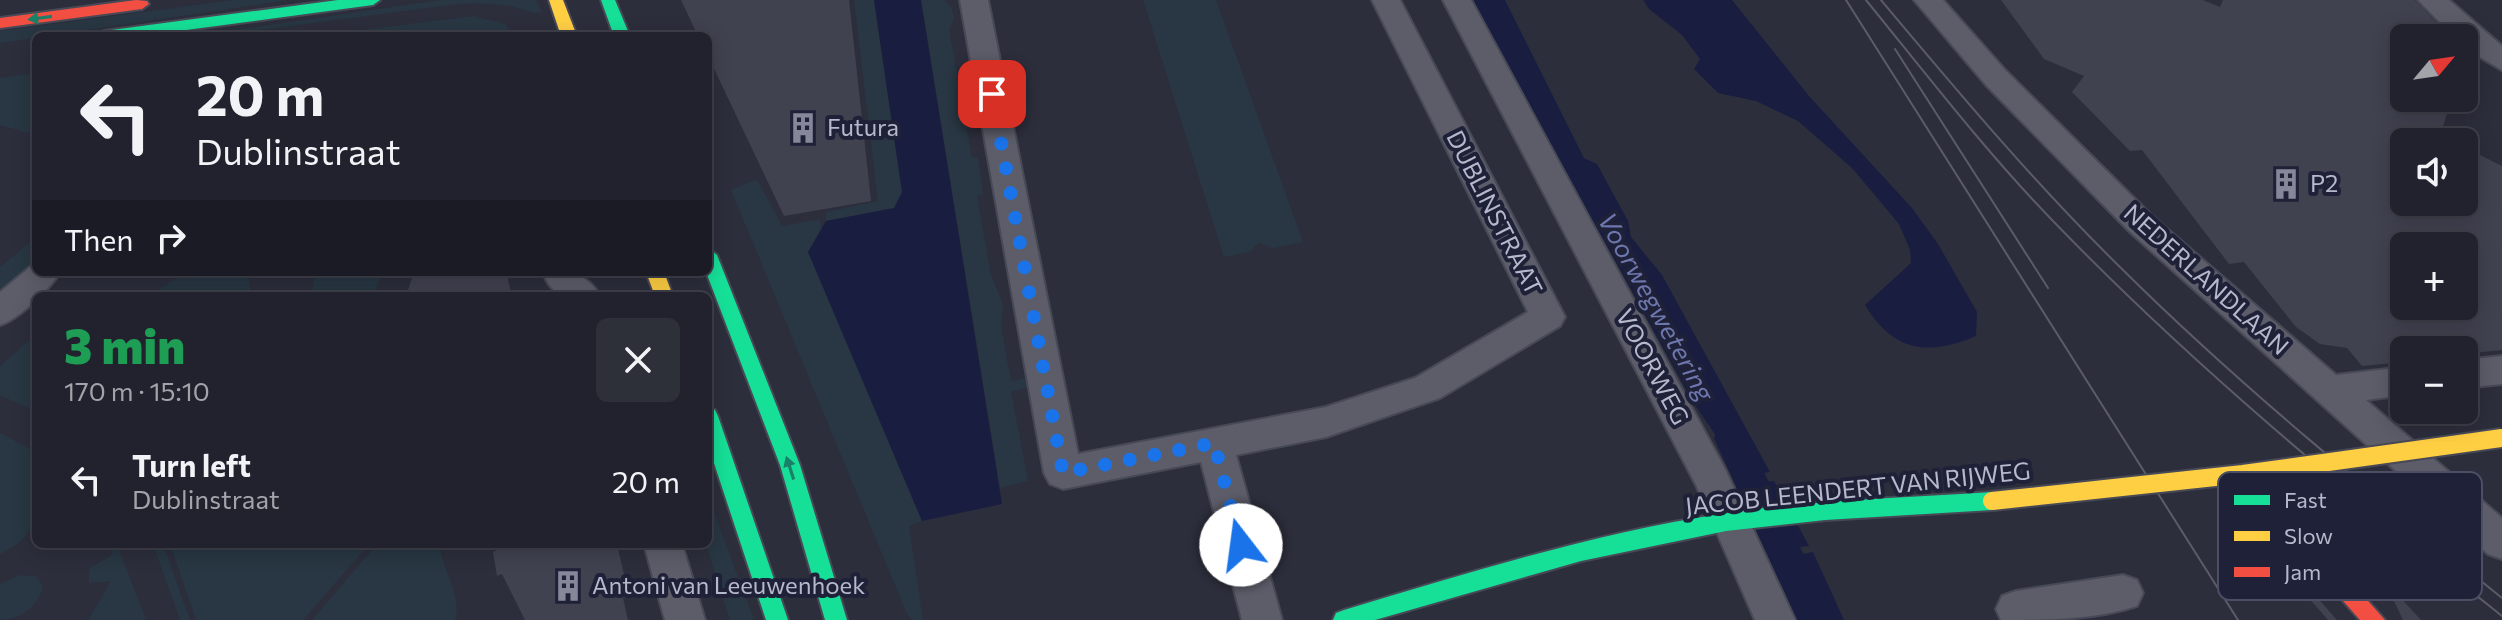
<!DOCTYPE html>
<meta charset="utf-8">
<style>
body{margin:0;font-family:Commissioner,sans-serif;background:#2d2f39;color:#f1f3f6;height:100vh;display:flex;flex-direction:column;font-size:30px;white-space:nowrap}
*{box-sizing:border-box;margin:0}
p{font-size:26px;color:#a2a4aa}
.icon{flex:none;width:44px;height:44px;fill:none;stroke:currentColor;stroke-width:2;stroke-linecap:round;stroke-linejoin:round}
.map{position:relative;flex:1;overflow:hidden}
.drawer{position:absolute;left:32px;top:292px;width:680px;height:256px;display:flex;flex-direction:column;background:#21222d;border-radius:12px;box-shadow:0 4px 20px #0003,0 0 0 2px #3e3f49}
.drawer>*{flex:none}
.hud{position:absolute;left:32px;top:32px;width:680px;height:244px;border-radius:12px;box-shadow:0 4px 20px #0003,0 0 0 2px #3e3f49;background:#21222d;color:#f1f3f6;overflow:hidden}
.needle{width:52px;rotate:61deg}
.fabs{position:absolute;left:2390px;top:24px;display:grid;gap:16px}
.fabs a{display:grid;place-items:center;width:88px;height:88px;border-radius:12px;background:#21222d;box-shadow:0 4px 20px #0003,0 0 0 2px #3e3f49;font-size:40px}
.pin{position:absolute;display:grid;place-items:center;width:68px;height:68px;color:#fff;margin:-34px;border-radius:16px;box-shadow:0 4px 12px #0006}
.me{position:absolute;width:88px;margin:-44px;rotate:345deg;stroke-linejoin:round;filter:drop-shadow(0 0 6px #0008)}
.turn{display:flex;align-items:center;gap:28px;height:168px;padding:0 32px;font-size:36px}
.turn .icon{width:104px;height:104px;stroke-width:2.5}
.turn b{display:block;font-size:56px;line-height:68px}
.then{display:flex;align-items:center;height:76px;padding:0 32px;background:#0003;gap:16px;font-size:30px}
.round{display:grid;place-items:center;flex:none;width:84px;height:84px;border-radius:12px;background:#2d2f39}
.overview{display:flex;align-items:center;justify-content:space-between;height:136px;padding:0 32px}
h1{font-size:48px;font-weight:800;line-height:60px;color:#1e9e55}
ul{padding:0;list-style:none}
li{display:flex;align-items:center;gap:24px;height:104px;padding:0 32px}
li div{flex:1}
li b{display:block;font-size:30px}
li em{font-style:normal}
.map>svg:first-child{display:block}
.green{fill:#283743}
.water{fill:#191e41}
.lines{fill:none;stroke-linecap:round;stroke-linejoin:round}
.canal{fill:#191e41;fill-rule:evenodd}
.building{fill:#414250;fill-rule:evenodd}
.street-casing{stroke:#474956;stroke-width:4}
.fast-casing{stroke:#474956;stroke-width:4}
.slow-casing{stroke:#474956;stroke-width:4}
.jam-casing{stroke:#474956;stroke-width:4}
.street{fill:#5c5d69;fill-rule:evenodd}
.fast{fill:#16e098;fill-rule:evenodd}
.slow{fill:#ffcf43;fill-rule:evenodd}
.jam{fill:#f24e42;fill-rule:evenodd}
.tram{stroke:#5b5c67;stroke-width:2}
.slow-bridge-casing{stroke:#474956;stroke-width:22;stroke-linecap:butt}
.slow-bridge{stroke:#ffcf43;stroke-width:18}
.oneway{fill:#1a8068}
.route{stroke:#1a73e8;stroke-width:14;stroke-dasharray:0 25.2}
.labels{text-anchor:middle;stroke-width:8;stroke-linejoin:round;paint-order:stroke}
.poi-label{font-size:24px;fill:#b6b8cc;stroke:#1e2138;text-anchor:start}
.street-label{font-size:24px;fill:#b6b8cc;stroke:#1e2138}
.water-label{font-size:26px;font-style:italic;fill:#6e77ad;stroke:#1e2138}
.key{fill:#1e2138;stroke:#4c4e64;stroke-width:2}
.key-label{font-size:22px;fill:#b6b8cc}
</style>
<div class="map">
<svg width="2502" height="620" viewBox="0 0 2502 620">
<rect width="100%" height="100%" fill="#2c2e3c"/>
<path class="green" d="M234 0H289L0 43V31Z
M440 0H536L542 12C530 15 521 7 510 6 492 3 475 3 457 4L214 36 221 32Z
M854 0H874L902 192 894 208 826 221V212L878 201Z
M921 0H944L951 6 954 19 949 29 959 86 974 84 976 94 960 97 972 157 978 158 983 194 977 196 990 272 1003 305 1001 327 1011 381 1028 378 1030 387 1011 392 1028 481 1000 488Z
M1143 0H1216L1303 242 1273 248 1259 243 1249 252 1224 257Z
M474 16 505 24 515 36H311Z
M36 73V135L0 125V78Z
M757 179 782 226 820 219 821 230 809 252 922 521 909 526 923 620H912L907 614 731 190Z
M36 237V266L0 296V267Z
M187 272H241L249 279 251 296H148Z
M316 272H383L373 296H311Z
M36 334V412L0 395V366Z
M0 433 36 452C36 498 48 532 0 554Z
M708 496 754 620H730L706 544Z
M108 544H116L120 552 146 620H88L111 581 89 583V569L113 554Z
M153 544H163L190 620H180Z
M170 544H369L303 620H196Z
M377 544H440C441 571 463 594 455 620H312Z
M20 575 36 576 43 586C39 606 20 620 0 620V584Z"/>
<path class="water" d="M874 0H921L1002 504 922 521 808 252 826 221 894 208 902 192Z
M1471 0H1505L1584 158 1597 164 1628 221 1631 237 1662 275 1770 472 1743 476 1693 402Z
M1643 0H1732L1809 96 1912 208 1938 244 1977 312 1976 336C1927 357 1893 351 1865 305L1911 263 1910 250 1899 224 1852 168 1798 121 1756 101 1718 93 1694 69 1700 59 1682 35 1649 9Z
M1774 481 1809 546 1779 549 1748 484Z
M1813 552 1844 620H1798L1782 558Z"/>
<g class="lines">
<path class="canal" d="M1731 424 1743 428 1835 620H1797L1714 438 1719 428Z"/>
</g>
<path class="building" d="M681 0H849L871 201 784 216 708 56V36H698Z
M2001 0H2203L2220 7 2223 0H2415L2451 38H2404V98H2452L2438 142H2404V202H2464V147L2502 166V350L2464 354V350H2404V362L2362 366 2347 348 2320 344 2296 327 2244 262 2229 264 2142 150 2130 151 2072 92 2084 76 2044 59ZM2404 246H2464V306H2404Z
M414 272H506L512 296H406Z
M499 544H617L629 596 623 598 628 620H525L502 574 497 576 493 552 499 549Z
M2351 544 2421 620H2403L2394 601 2343 546Z
M2279 554 2337 620H2328L2271 555Z"/>
<g class="lines">
<defs>
<path id="street" d="M960 0H988L1078 454 1326 407 1415 378 1528 312 1372 0H1400L1565 317 1560 326 1440 398 1326 437 1236 455 1282 620H1242L1201 462 1063 489 1050 484 1044 473Z
M1443 0H1471L1725 469 1795 620H1755L1696 485Z
M1914 0H1943L2006 71 2151 215 2336 375 2404 367V395L2366 400 2502 518V559L2488 554 2129 231 1986 85Z
M2418 0H2449L2502 46V70L2466 49 2464 38H2455Z
M36 262V272H60C51 288 18 320 0 325V292Z
M543 272C568 272 587 272 600 296 573 296 553 302 543 272Z
M2502 356V384L2464 388V360Z
M644 544H682L705 620H665Z
M2123 575 2137 580 2143 593 2137 606C2094 620 2046 620 2001 620L1996 609 2002 596 2016 591Z"/>
<path id="fast" d="M338 0H380L373 5 141 36H96L104 31Z
M601 0H615L630 36H614Z
M708 248 717 255 800 465 847 620H825L780 465 706 272Z
M708 408 715 410 718 416 788 620H766L708 445Z
M1992 492 1999 495 2002 501 1999 507 1992 510 1825 520 1726 531 1581 561 1375 620H1333L1336 613 1344 610C1470 572 1596 533 1726 513 1814 500 1903 498 1992 492Z"/>
<path id="slow" d="M549 0H563L577 36H561Z
M646 272H664L673 296H655Z"/>
<path id="jam" d="M136 0 147 1 149 4 142 9 0 28V18Z
M2243 466 2250 468 2385 620H2360L2236 480 2233 474 2236 468Z"/>
</defs>
<use href="#street" class="street-casing"/>
<use href="#fast" class="fast-casing"/>
<use href="#slow" class="slow-casing"/>
<use href="#jam" class="jam-casing"/>
<use href="#street" class="street"/>
<use href="#fast" class="fast"/>
<use href="#slow" class="slow"/>
<use href="#jam" class="jam"/>
<path class="tram" d="M1846 0 2238 620
M1866 0C1927 75 1986 152 2053 221 2192 365 2346 492 2502 616
M1881 0C1959 93 2036 185 2123 270 2242 388 2372 493 2502 598
M1895 49 2048 288"/>
<defs>
<path id="slow-bridge" d="M1992 501 2243 474 2502 438"/>
</defs>
<use href="#slow-bridge" class="slow-bridge-casing"/>
<use href="#slow-bridge" class="slow-bridge"/>
</g>
<defs><path id="oneway-solid" d="M-6-.8H1V-3.2L6.5 0L1 3.2V.8H-6Z" transform="scale(2)"/></defs>
<g class="oneway">
<use href="#oneway-solid" transform="translate(40 18) rotate(172)"/>
<use href="#oneway-solid" transform="translate(790 468) rotate(-108)"/>
</g>
<g class="lines">
<path class="route" d="M992 94 1063 473 1214 443 1241 545"/>
</g>
<defs>
<symbol id="building-bare" viewBox="-9 -9 18 18"><path d="M-4-6H4V6H1V3H-1V6H-4ZM-2.5-4.3h1.7v1.8h-1.7ZM.8-4.3h1.7v1.8H.8ZM-2.5-1h1.7V.8h-1.7ZM.8-1h1.7V.8H.8Z" fill="#86889a" stroke="#1e2138" stroke-width="2.5" paint-order="stroke"/></symbol>
</defs>
<g fill-rule="evenodd">
<use href="#building-bare" x="781" y="106" width="44" height="44"/>
<use href="#building-bare" x="2264" y="162" width="44" height="44"/>
<use href="#building-bare" x="546" y="564" width="44" height="44"/>
</g>
<g class="labels">
<g class="poi-label">
<text x="827" y="136">Futura</text>
<text x="2310" y="192">P2</text>
<text x="592" y="594">Antoni van Leeuwenhoek</text>
</g>
<g class="street-label">
<text transform="translate(1494 213) rotate(63)" y="8">DUBLINSTRAAT</text>
<text transform="translate(2206 280) rotate(42)" y="8">NEDERLANDLAAN</text>
<text transform="translate(1652 367) rotate(62)" y="8">VOORWEG</text>
<text transform="translate(1858 489) rotate(-6)" y="8">JACOB LEENDERT VAN RIJWEG</text>
</g>
<g class="water-label">
<text transform="translate(1656 307) rotate(61)" y="9">Voorwegwetering</text>
</g>
</g>
<rect x="2218" y="472" width="264" height="128" rx="12" class="key"/>
<rect x="2234" y="495" width="36" height="10" fill="#16e098"/>
<rect x="2234" y="531" width="36" height="10" fill="#ffcf43"/>
<rect x="2234" y="567" width="36" height="10" fill="#f24e42"/>
<g class="key-label">
<text x="2284" y="508">Fast</text>
<text x="2284" y="544">Slow</text>
<text x="2284" y="580">Jam</text>
</g>
</svg>
<div class="fabs">
<a><svg class="needle" viewBox="-14 -14 28 28"><path d="M0-13l5 13h-10z" fill="#e53935"/><path d="M0 13l5-13h-10z" fill="#a2a4aa"/></svg></a>
<a><svg class="icon" aria-label="sound" viewBox="0 0 24 24"><path d="M4 9h4l5-4v14l-5-4H4zM17 9q2 3 0 6"/></svg></a>
<a>+</a>
<a>−</a>
</div>
<div class="pin" style="left:992px;top:94px;background:#d93025"><svg class="icon" aria-label="arrive" viewBox="0 0 24 24"><path d="M6 21V4h12l-3 4 3 4H6"/></svg></div>
<svg class="me" style="left:1241px;top:545px" viewBox="-20 -20 40 40"><circle r="19" fill="#fff"/><path d="M0-13L10 11 0 6-10 11z" fill="#1a73e8"/></svg>
<div class="hud">
<div class="turn"><svg class="icon" aria-label="left" viewBox="0 0 24 24"><path d="M17 20v-9H6M10 6l-5 5 5 5"/></svg><div><b>20 m</b>Dublinstraat</div></div>
<div class="then">Then<svg class="icon" aria-label="right" viewBox="0 0 24 24"><path d="M7 20v-9h11M14 6l5 5-5 5"/></svg></div>
</div>
<section class="drawer">
<div class="overview"><div><h1>3 min</h1><p>170 m · 15:10</p></div><a class="round"><svg class="icon" aria-label="close" viewBox="0 0 24 24"><path d="M6 6l12 12M18 6L6 18"/></svg></a></div>
<ul>
<li><svg class="icon" aria-label="left" viewBox="0 0 24 24"><path d="M17 20v-9H6M10 6l-5 5 5 5"/></svg><div><b>Turn left</b><p>Dublinstraat</p></div><em>20 m</em></li>
</ul>
</section>
</div>
